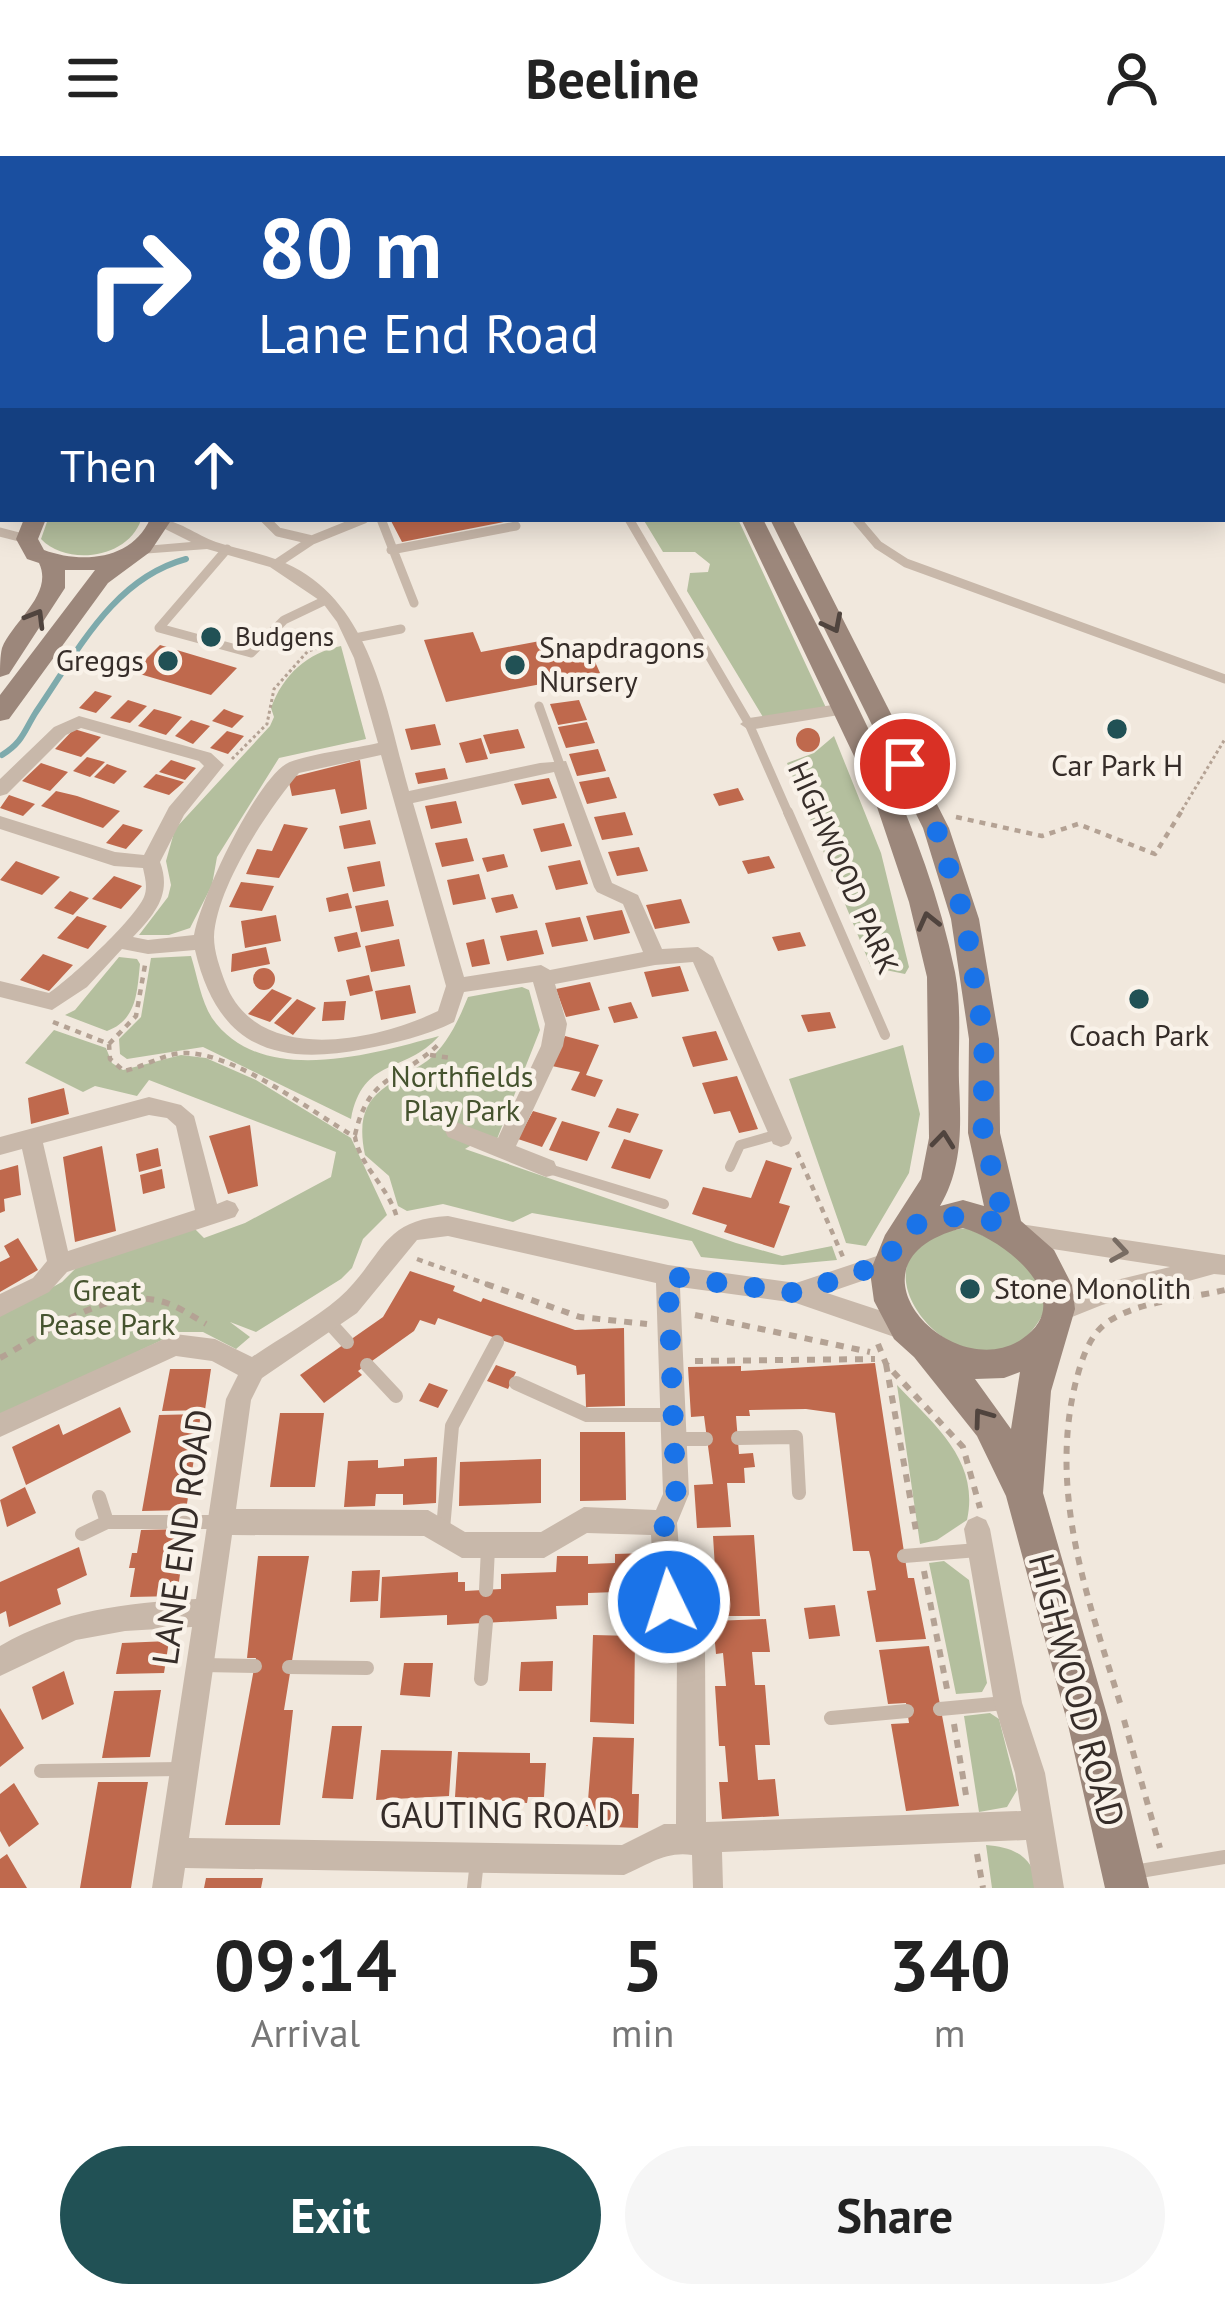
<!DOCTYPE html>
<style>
body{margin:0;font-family:"PT Sans",sans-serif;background:#f6f6f6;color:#222;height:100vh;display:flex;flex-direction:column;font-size:45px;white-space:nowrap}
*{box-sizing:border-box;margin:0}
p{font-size:39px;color:#767676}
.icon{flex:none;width:66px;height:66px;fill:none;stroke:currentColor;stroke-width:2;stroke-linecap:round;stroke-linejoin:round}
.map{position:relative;height:1732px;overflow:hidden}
.sheet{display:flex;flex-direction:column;background:#fff;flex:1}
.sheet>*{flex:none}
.guide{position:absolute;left:0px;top:0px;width:1227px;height:366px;box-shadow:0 6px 30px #0003;background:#1a4fa0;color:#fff;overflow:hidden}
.pin{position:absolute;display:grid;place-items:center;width:102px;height:102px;color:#fff;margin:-51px;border:6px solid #fff;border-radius:50%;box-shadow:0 3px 12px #0007}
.me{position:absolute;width:132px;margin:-66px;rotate:356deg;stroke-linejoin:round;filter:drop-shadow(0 0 9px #0008)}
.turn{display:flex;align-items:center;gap:42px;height:252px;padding:0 60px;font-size:54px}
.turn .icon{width:156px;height:156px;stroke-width:2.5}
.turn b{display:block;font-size:84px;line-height:102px}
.then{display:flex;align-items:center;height:114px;padding:0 60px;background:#0003;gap:24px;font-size:45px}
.eta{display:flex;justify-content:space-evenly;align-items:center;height:204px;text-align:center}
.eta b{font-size:72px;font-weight:700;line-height:84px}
.cta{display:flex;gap:24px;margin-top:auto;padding:24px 60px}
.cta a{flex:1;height:138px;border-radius:72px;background:#215155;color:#fff;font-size:48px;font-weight:700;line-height:138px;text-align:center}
.cta a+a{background:#f6f6f6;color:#222}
header{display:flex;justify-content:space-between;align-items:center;height:156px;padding:0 60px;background:#fff;font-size:54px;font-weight:700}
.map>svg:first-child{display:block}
.green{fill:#b4bf9e}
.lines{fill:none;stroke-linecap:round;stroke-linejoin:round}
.stream{stroke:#7eaaac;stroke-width:6}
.building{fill:#bf694d}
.path-far2{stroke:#b4a294;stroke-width:3;stroke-dasharray:3 3;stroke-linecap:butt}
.path-far1{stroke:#b4a294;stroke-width:4.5;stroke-dasharray:6 6;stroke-linecap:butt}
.path{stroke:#b4a294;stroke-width:6;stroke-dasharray:8 8;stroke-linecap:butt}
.lane-far3{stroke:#c8b8aa;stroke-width:6}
.lane-far2{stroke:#c8b8aa;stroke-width:9}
.lane-far1{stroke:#c8b8aa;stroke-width:10}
.lane{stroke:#c8b8aa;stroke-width:14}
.street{fill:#c8b8aa;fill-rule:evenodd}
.secondary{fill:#9c877b;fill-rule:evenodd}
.oneway{stroke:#50443e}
.oneway2{stroke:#786c63}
.route{stroke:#1a73e8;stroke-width:21;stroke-dasharray:0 37.8}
.poi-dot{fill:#215155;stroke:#f9f2e9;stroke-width:4.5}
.labels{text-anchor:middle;stroke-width:9;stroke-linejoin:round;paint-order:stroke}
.far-poi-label{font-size:27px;fill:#362d29;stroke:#f9f2e9;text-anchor:start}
.poi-label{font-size:30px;fill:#362d29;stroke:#f9f2e9;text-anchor:start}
.street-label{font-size:30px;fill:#362d29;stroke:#f9f2e9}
.park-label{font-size:30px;fill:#45532e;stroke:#f9f2e9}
.near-street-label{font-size:36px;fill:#362d29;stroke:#f9f2e9}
</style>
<header><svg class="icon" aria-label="menu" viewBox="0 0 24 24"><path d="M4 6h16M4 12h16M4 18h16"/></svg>Beeline<svg class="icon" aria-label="person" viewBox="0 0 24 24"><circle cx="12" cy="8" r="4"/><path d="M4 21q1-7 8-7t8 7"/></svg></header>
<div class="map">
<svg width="1225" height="1732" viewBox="0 0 1225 1732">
<rect width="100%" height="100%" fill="#f1e8dd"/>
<path class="green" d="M48 363H140L141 364C128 402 68 411 41 383Z
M643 363H738L828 556 766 566 687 435 690 417 708 416 710 408 695 396H663Z
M341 490 366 583 279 602 217 701 212 729 190 772 169 779H139L168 741 171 729 166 705 175 673 270 570 274 561 271 552C283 519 307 497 341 490Z
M834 580 881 697 909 811 905 818 871 811 787 607 814 597Z
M191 800C197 819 201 845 212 862 261 932 372 898 439 880 404 919 363 900 351 963L203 891 127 903 120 898 119 883 141 861 151 802Z
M119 801 137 803 140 808C137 836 137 864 107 875L65 859 75 854Z
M522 831 529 834 540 874 497 983 483 982 465 993 736 1087 782 1100 832 1090 837 1104 783 1109 701 1101 692 1085 532 1057 513 1066 443 1048 407 1055 398 1050 389 1020 365 999C352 937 387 932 427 905 447 890 459 863 468 841Z
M54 874 106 892 112 907 123 914 181 899 206 902 256 924 351 982 387 1059 363 1083 352 1112 341 1123 256 1176 230 1166 250 1181 236 1193 203 1176H179L0 1261V1160L62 1126 79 1109 193 1071 204 1082 245 1067 331 1021 336 996 149 924 137 940 95 930 83 936 25 907Z
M903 889 920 958 909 1017 866 1090 846 1087 789 923Z
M967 1072 1032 1103 1046 1152C986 1281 815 1090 967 1072Z
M897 1229C934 1269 980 1304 967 1364L937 1384 920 1388Z
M944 1405 969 1424 987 1527 982 1536 956 1538 929 1407Z
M990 1557 999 1563 1017 1634 1007 1651 979 1656 964 1560Z
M986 1689C1014 1691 1035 1701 1037 1732H992Z"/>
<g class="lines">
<path class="stream" d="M2 599C23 586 24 575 36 556 77 497 112 423 186 403"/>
</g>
<path class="building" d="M390 363H509V365L402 386Z
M473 476 481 496 556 482 560 491 571 489 577 502 592 499 600 517 446 546 424 484Z
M160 489 237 512 211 539 133 516Z
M95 535 112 540 96 557 79 552Z
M128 544 147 550 130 567 110 562Z
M579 544 587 564 558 569 550 548Z
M154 553 169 557 182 561 166 579 138 570Z
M224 553 234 557 244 560 232 572 212 565Z
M191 564 210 570 193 588 175 580Z
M587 566 595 587 566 592 558 571Z
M435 568 441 589 411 594 405 573Z
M796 584a12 12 0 1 1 24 0a12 12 0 1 1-24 0Z
M74 573 101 581 81 601 55 593Z
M518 573 525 592 490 598 483 579Z
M227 575 244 580 228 598 210 592Z
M481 582 488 603 466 607 459 587Z
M598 593 606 615 577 620 569 598Z
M87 601 105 606 90 621 73 615Z
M171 604 196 612 185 624 159 616Z
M360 604 367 653 341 658 335 633 292 640 288 622Z
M41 607 68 616 50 635 22 625Z
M107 608 118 612 127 615 114 628 94 621Z
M445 612 448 623 418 628 415 617Z
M156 618 184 626 169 639 143 631Z
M609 621 617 642 587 648 579 626Z
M549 622 557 642 522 649 514 628Z
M738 632 744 644 719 650 713 638Z
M56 635 77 640 120 655 103 672 41 650Z
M9 639 35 648 23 660 0 652Z
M456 645 462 667 431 673 425 650Z
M625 656 633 679 602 684 594 661Z
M370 664 376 688 344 693 339 670Z
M564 667 572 690 541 696 533 673Z
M123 668 143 674 126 693 106 687Z
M284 668 308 672 279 722 246 718 257 693 272 695Z
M467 682 474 705 442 711 435 687Z
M639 691 648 715 617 720 608 696Z
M504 698 508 711 487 716 482 702Z
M769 700 775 712 748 718 742 705Z
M580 704 588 728 556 734 548 710Z
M16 705 32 711 60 721 42 739 0 724Z
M380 705 385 730 353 736 347 711Z
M479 718 486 743 453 749 447 724Z
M114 720 142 730 121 753 92 743Z
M241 726 274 730 262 755 229 751Z
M70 735 89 742 73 759 54 752Z
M348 737 352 752 329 756 326 742Z
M513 738 518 752 496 757 491 742Z
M681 743 690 767 655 773 646 749Z
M388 744 394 770 361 776 355 750Z
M622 754 630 777 594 784 586 760Z
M276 759 281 785 245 792 241 765Z
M77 760 107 770 88 793 57 782Z
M580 761 588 785 552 791 545 767Z
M537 774 544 798 507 805 500 780Z
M357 776 361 791 338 796 334 781Z
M800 776 806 790 778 795 772 781Z
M399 783 405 810 371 816 365 790Z
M484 783 490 808 472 811 466 787Z
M266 791 270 808 231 816 232 798Z
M43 798 73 809 49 835 20 824Z
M680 810 689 835 652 841 644 816Z
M253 823a11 11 0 1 1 22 0a11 11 0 1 1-22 0Z
M369 819 373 835 350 840 346 824Z
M590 826 600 854 566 861 556 833Z
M410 829 416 857 381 864 375 835Z
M272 833 292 842 270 866 248 858Z
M297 843 316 852 293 879 274 867Z
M346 845 344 864 322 865 324 846Z
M631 846 638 862 614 867 608 851Z
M830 856 836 872 808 876 801 859Z
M716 875 728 904 693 911 682 881Z
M565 880 599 889 586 919 603 924 595 941 571 934 580 916 552 910Z
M737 920 758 973 739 977 730 955 714 958 702 927Z
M64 932 69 958 31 968 28 942Z
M617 952 639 958 630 977 608 971Z
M533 955 557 962 542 991 518 983Z
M562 965 600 976 587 1005 549 994Z
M250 969 258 1030 228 1038 209 980Z
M624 983 663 994 650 1023 611 1012Z
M102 990 116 1075 75 1086 63 1001Z
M158 992 161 1010 139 1016 136 998Z
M766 1004 792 1012 779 1047 790 1050 774 1092 724 1076 727 1069 692 1058 703 1031 751 1042Z
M18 1009 21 1039 4 1043 5 1055 0 1057V1014Z
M162 1013 165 1032 143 1038 140 1019Z
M18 1082 38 1114 0 1136V1106L10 1101 4 1090Z
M410 1115 455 1130 453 1135 481 1146 483 1142 575 1174 624 1172 625 1250 586 1251 585 1218 577 1219 576 1210 438 1162 435 1169 420 1164 414 1175 358 1215 362 1219 324 1247 300 1219 383 1161Z
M875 1207 908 1422H914L926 1483 876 1486 867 1435 876 1434 871 1403 869 1395H853L835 1257 806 1253 749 1254 750 1260H736L739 1298 753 1297 755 1311 744 1312 745 1327H727L731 1371 697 1372 694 1329 713 1328 704 1260 691 1261 688 1211 741 1210V1215Z
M496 1209 516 1216 508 1233 487 1225Z
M170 1213H211L205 1254 162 1255Z
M429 1227 448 1234 438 1252 419 1245Z
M120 1251 131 1276 26 1329 12 1291 59 1268 63 1279Z
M280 1257H324L315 1331H270Z
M201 1258 186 1354 142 1355 159 1259Z
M580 1276H625L626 1344 580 1345Z
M437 1301 436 1347 403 1349V1338H376L375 1350 344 1351 348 1305 378 1304V1312L404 1310V1303Z
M541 1303V1347L459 1350 460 1306Z
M25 1331 36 1357 7 1371 0 1344Z
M185 1373 182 1396H165L163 1411H181L177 1440 130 1441 135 1412H129L132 1397H137L141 1374Z
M754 1379 760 1460H718L713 1380Z
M79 1391 87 1419 57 1433 61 1448 9 1471 6 1455 0 1458V1426Z
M648 1397 651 1449H645V1459H625V1448L617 1449 616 1436 588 1437V1449L556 1450 557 1463 447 1469V1459L380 1462 382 1421 458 1416V1426H465V1435L501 1433V1418L556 1416 557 1400H588V1408L615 1407V1398Z
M258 1400H309L284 1554H293L280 1669H225L256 1502H247Z
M380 1414 378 1445 350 1446 352 1415Z
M835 1449 840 1480 809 1483 804 1452Z
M766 1463 770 1496H752L755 1529H765L770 1589H755L758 1624 775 1623 779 1660 722 1663 719 1626H728L725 1590H719L715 1530H726L723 1497 716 1498 713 1465Z
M593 1479 635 1480 634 1568 590 1566Z
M169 1485 164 1517 116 1518 122 1487Z
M929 1490 959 1650 906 1655 891 1568 909 1567 906 1547 888 1548 879 1494Z
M553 1505 552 1535H519L521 1506Z
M404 1507H433L430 1541 400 1539Z
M64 1515 74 1548 42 1564 32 1531Z
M161 1534 150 1601 102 1602 114 1535Z
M0 1552 24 1592 0 1611Z
M332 1570H362L353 1643 322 1642Z
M593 1581 634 1582 632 1638H639L638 1672 586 1670Z
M381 1594 452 1595 449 1640 376 1644Z
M458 1596 530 1597V1607H546L544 1641H528L527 1647 455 1641Z
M98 1626H148L131 1732H80Z
M14 1627 39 1668 9 1691 0 1675V1638Z
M7 1698 27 1732H0V1703Z
M206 1722H263L261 1732H204Z"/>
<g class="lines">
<path class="path-far2" d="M517 0 523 3
M1029 0 1033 3
M716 3 727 0
M1040 3 1052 0
M1140 3 1157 0
M232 603 267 568 274 533 308 495 332 488
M1179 659 1225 583"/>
<path class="path-far1" d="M956 661 1042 680 1078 668 1155 698 1181 656
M53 866 109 888 110 903 124 915C145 911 166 896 187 897 239 899 310 955 355 981 360 1011 389 1031 397 1062
M109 888 136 860 145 809
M430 899 451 902
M355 979C369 917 399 926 439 888
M797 996 843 1101
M417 1103 495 1131"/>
<path class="path" d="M486 1128 580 1161 647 1168
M695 1159 870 1196
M878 1188 886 1208 963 1291 980 1352
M0 1202C45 1178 101 1134 155 1144 174 1147 190 1159 206 1168
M695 1205 875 1203
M886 1208 917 1380
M924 1415 947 1533
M1120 1547C1088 1443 1049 1339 1075 1229 1081 1206 1088 1179 1109 1165 1142 1144 1188 1143 1225 1134
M1124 1564 1160 1692
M954 1568 967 1645
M977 1698 983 1732"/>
<path class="lane-far3" d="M59 3 69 0"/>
<path class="lane-far2" d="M265 363 278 376 312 384
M381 363 414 447
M629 363 749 568 789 659
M856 363 878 389 906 407 1225 523
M0 376 27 383
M227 393 159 472 251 497 284 464 328 443
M391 394 516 370
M276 408 312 384 364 363
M355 482 401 473
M539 550 560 609"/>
<path class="lane-far1" d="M788 656 885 879
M730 1011 740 989 779 978
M546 1012 664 1048"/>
<path class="lane" d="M328 1165 347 1186
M367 1209 396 1240
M516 1227 587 1259H672
M738 1282 796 1281 799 1337
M674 1283H706
M107 1366H221
M443 1373 452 1270 497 1186
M82 1378 107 1366 99 1341
M904 1400 978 1394
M486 1434 488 1392
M203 1509 255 1510
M289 1511 367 1512
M481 1523 486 1466
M940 1553 1005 1547
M831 1562 907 1555
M41 1615 180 1613
M1134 1716 1225 1701
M474 1732 477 1705"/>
<path class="street" d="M1224 5H1225V11H1224Z
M156 363C178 363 196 379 216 386 236 393 258 396 278 404 372 440 385 551 409 635L540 607 566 605 612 727 638 739 662 793 698 791 713 801 792 982 789 988 781 991 773 988 693 806 655 809 555 828 567 868 563 890 516 990 554 1005 557 1012 554 1019 546 1021 448 981 445 975 448 969 456 966 498 982 541 890 545 868 533 826 464 836 454 866C426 880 395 887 364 893 273 911 217 889 195 794L148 798 122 793 87 831 52 854 0 841V825L49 837C71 822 134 764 144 741 148 731 145 722 143 712L114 710 0 673V660L115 696 144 699 169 651 204 610 199 605 81 572 66 579 7 638 0 640V623L54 571 79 560 211 597 224 609 184 659 160 706C172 738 155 758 133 781L148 784 194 779C201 742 254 628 286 608 301 599 358 592 378 587L354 502 337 466 322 446 270 411 207 393 127 399 125 396 133 391 191 386 157 369ZM381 599 446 830 438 855C374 886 256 910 225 826 220 812 214 796 214 781 216 732 268 653 299 617ZM554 616 594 731 597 736 623 748 643 796 550 814 541 809 464 821 413 647Z
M845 547 854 553 851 557 749 574 740 568 749 562Z
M149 941 181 949 194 960 217 1048 227 1044 235 1047 239 1054 235 1061 67 1116 49 1136 0 1161V1138L33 1122 47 1105 22 993 0 999V981ZM149 959 167 962 176 970 195 1054 68 1095 43 987Z
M448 1060 668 1109 796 1127 889 1096 897 1099 901 1106 897 1113 827 1137 915 1166 918 1174 915 1182 906 1185 796 1147 680 1131 689 1338 677 1367 683 1445 705 1493 706 1666 1021 1655 1015 1617 994 1547 964 1373 968 1364 977 1360 986 1364 990 1373 1022 1547 1045 1617 1064 1732H1034L1026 1684 722 1696 723 1732H693L692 1699C665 1695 648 1709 624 1719L185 1712 182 1732H152L192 1471 125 1475 76 1484 0 1520V1490C62 1454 125 1447 196 1443L226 1243 238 1219 212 1205 176 1200 0 1281V1257L175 1178 215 1183 252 1201C280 1182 313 1164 339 1142 383 1103 380 1063 448 1060ZM448 1080 656 1127 663 1338 656 1354 584 1351 541 1376H465L428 1354 236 1353 251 1244 262 1222 357 1157 417 1084ZM587 1377 651 1379 655 1446 677 1494 676 1668H664L622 1689 189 1682 232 1379 424 1380 462 1402H544Z
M1020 1068 1225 1099V1119L1214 1118 1102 1149 1057 1167 1048 1164 1045 1156 1048 1148 1100 1128 1170 1111 1020 1088 1012 1085 1008 1078 1012 1071Z"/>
<path class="secondary" d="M24 363H46L38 383 44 394C82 408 132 404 150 363H172L150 396 108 427 9 563 0 565V539L95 414H65V432L9 518 0 521C0 512 0 500 2 492 13 465 54 438 39 407L27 403 16 383Z
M741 363H763C835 509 922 655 955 816 962 851 958 891 959 926 961 969 963 1011 940 1050L963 1044 984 1050 968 977 969 883 951 763 923 672 770 363H792L949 672 979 763 999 883 1000 977 1021 1065 1054 1094 1072 1129 1075 1153 1051 1235 1043 1337 1110 1569 1149 1732H1105L1068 1569 1006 1340 977 1280 914 1201 894 1183 874 1145 870 1116 885 1079 921 1023 929 982 927 821 909 746 874 642ZM963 1072C1003 1083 1081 1143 1022 1183 951 1231 833 1104 963 1072ZM1020 1216 1011 1273 975 1223 1004 1222Z"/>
</g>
<defs><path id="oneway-chevron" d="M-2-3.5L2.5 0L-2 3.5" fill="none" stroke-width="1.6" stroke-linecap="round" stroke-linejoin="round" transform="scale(3)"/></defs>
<g class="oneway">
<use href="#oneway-chevron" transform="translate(36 462) rotate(-59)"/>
<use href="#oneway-chevron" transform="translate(833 468) rotate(63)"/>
<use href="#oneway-chevron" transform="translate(928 765) rotate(-104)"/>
<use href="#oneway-chevron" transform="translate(943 984) rotate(-84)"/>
<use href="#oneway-chevron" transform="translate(982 1261) rotate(-126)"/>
</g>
<use class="oneway2" href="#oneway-chevron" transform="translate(1119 1095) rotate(9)"/>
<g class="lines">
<path class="route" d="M669 1446 664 1367 676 1338 668 1120 796 1137 889 1106C898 1052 966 1056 1005 1069L983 977 984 883 965 763 936 672 905 608"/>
</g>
<g class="poi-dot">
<circle cx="211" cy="481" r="12"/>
<circle cx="168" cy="505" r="12"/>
<circle cx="515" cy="509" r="12"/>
<circle cx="1117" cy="573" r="12"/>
<circle cx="1139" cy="843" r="12"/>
<circle cx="970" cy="1133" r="12"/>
</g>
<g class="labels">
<g class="far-poi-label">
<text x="235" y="490">Budgens</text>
</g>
<g class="poi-label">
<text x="539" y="502">Snapdragons<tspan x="539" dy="34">Nursery</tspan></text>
<text x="144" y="515" text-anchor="end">Greggs</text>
<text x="1117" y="620" text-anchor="middle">Car Park H</text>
<text x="1139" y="890" text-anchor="middle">Coach Park</text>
<text x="994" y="1143">Stone Monolith</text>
</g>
<g class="street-label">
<text transform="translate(843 712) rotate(66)" y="10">HIGHWOOD PARK</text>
</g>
<g class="park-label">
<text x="462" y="931">Northfields<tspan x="462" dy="34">Play Park</tspan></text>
<text x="107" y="1145">Great<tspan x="107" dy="34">Pease Park</tspan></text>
</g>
<g class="near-street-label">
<text transform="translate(182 1381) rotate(-82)" y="13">LANE END ROAD</text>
<text transform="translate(1077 1534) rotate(75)" y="13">HIGHWOOD ROAD</text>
<text x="500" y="1672">GAUTING ROAD</text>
</g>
</g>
</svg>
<div class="pin" style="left:905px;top:608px;background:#d93025"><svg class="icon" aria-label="arrive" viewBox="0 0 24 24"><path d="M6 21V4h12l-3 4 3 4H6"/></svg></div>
<svg class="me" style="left:669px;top:1446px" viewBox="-20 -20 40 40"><circle r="17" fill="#1a73e8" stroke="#fff" stroke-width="3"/><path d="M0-11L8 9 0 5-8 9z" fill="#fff"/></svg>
<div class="guide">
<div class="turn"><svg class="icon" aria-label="right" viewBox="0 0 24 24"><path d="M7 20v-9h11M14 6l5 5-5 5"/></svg><div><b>80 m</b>Lane End Road</div></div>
<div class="then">Then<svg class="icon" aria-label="ahead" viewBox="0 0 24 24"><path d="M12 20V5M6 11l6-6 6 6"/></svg></div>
</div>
</div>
<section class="sheet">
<div class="eta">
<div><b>09:14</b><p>Arrival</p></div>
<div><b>5</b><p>min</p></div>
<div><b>340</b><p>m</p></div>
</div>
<div class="cta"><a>Exit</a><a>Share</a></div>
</section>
